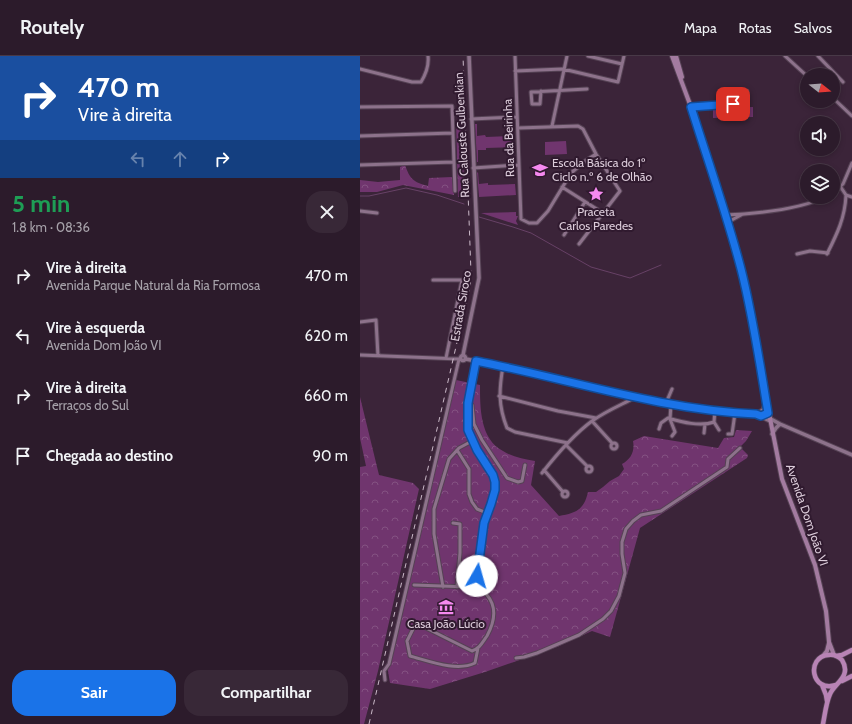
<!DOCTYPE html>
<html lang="pt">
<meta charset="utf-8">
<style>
body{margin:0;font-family:Cabin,sans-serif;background:#382837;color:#f1f3f6;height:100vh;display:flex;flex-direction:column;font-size:15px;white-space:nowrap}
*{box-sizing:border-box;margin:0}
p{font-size:13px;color:#a6a1a9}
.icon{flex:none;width:22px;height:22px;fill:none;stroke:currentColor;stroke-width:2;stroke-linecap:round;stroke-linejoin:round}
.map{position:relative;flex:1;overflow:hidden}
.details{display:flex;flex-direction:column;background:#2c1b2b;width:360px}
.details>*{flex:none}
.banner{background:#1a4fa0;color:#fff;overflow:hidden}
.needle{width:26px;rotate:107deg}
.buttons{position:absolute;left:440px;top:12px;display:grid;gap:8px}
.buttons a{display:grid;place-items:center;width:40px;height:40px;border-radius:50%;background:#2c1b2b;box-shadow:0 2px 6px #0003,0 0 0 1px #483947;font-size:20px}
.pin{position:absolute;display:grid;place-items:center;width:34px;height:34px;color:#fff;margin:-17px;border-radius:8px;box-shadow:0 2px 6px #0006}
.me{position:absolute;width:44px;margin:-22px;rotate:7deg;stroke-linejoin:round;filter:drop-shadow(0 0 3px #0008)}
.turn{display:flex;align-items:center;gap:14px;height:84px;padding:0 12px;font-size:18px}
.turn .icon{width:52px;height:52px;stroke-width:2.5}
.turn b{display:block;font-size:28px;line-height:34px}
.lanes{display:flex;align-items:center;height:38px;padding:0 12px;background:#0003;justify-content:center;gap:20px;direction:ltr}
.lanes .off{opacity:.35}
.round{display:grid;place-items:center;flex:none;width:42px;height:42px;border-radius:16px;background:#382837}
.summary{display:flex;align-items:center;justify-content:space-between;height:68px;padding:0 12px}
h1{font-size:24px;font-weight:700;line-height:30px;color:#1e9e55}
.cta{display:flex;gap:8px;margin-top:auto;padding:8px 12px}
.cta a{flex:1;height:46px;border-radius:16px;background:#1a73e8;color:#fff;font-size:16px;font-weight:700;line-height:46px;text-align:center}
.cta a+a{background:#382837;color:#f1f3f6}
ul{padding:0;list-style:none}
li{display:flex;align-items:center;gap:12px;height:60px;padding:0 12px}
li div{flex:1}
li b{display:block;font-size:15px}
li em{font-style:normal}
header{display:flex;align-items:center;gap:24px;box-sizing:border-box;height:56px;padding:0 20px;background:#2c1b2b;border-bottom:1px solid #483947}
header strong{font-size:19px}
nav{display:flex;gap:22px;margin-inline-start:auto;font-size:14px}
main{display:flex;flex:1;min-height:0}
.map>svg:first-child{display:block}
.green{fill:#70356e}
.park{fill:url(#park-crowns)}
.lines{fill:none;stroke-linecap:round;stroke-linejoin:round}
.stream{stroke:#674166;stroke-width:1}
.minor-casing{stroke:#554254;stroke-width:5}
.tertiary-casing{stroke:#554254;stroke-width:5.5}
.secondary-casing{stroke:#554254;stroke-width:6}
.primary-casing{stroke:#554254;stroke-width:6}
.minor{stroke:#8d728b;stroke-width:3}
.tertiary{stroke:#8d728b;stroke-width:3.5}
.secondary{stroke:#a37ba0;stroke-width:4}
.primary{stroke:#b883b5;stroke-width:4.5}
.rail{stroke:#cab9c8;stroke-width:1;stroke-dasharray:5 5;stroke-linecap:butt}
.route-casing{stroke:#114b97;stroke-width:10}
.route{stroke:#1a73e8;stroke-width:7}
.labels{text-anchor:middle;stroke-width:4;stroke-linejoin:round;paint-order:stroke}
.street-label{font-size:12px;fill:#dcccda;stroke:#301a2f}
.poi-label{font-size:12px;fill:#dcccda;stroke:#301a2f}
</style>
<header>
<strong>Routely</strong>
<nav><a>Mapa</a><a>Rotas</a><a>Salvos</a></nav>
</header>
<main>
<section class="details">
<div class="banner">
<div class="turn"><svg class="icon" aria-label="right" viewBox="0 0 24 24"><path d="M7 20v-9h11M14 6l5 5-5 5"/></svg><div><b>470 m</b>Vire à direita</div></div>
<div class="lanes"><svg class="icon off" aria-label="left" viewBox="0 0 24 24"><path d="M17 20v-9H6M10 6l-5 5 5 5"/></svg><svg class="icon off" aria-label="ahead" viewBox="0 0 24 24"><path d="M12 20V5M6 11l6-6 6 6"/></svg><svg class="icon" aria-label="right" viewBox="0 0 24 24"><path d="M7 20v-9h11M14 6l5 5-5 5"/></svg></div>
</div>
<div class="summary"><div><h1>5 min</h1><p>1.8 km · 08:36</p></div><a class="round"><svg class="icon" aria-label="close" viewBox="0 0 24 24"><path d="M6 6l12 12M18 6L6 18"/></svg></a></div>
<ul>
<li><svg class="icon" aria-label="right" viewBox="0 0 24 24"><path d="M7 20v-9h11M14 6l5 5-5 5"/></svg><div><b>Vire à direita</b><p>Avenida Parque Natural da Ria Formosa</p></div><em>470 m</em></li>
<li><svg class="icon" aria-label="left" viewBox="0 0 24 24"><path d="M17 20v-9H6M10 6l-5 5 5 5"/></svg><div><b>Vire à esquerda</b><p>Avenida Dom João VI</p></div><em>620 m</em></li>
<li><svg class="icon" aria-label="right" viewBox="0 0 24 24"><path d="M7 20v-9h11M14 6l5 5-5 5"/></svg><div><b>Vire à direita</b><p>Terraços do Sul</p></div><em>660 m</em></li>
<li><svg class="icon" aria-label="arrive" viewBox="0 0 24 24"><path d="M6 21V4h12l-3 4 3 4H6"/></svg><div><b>Chegada ao destino</b></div><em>90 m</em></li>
</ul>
<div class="cta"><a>Sair</a><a>Compartilhar</a></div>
</section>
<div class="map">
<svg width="492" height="668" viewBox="0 0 492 668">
<defs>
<pattern id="park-crowns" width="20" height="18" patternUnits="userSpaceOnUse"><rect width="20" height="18" fill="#70356e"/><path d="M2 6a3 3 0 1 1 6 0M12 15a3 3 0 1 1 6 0" fill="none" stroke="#845182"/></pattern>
</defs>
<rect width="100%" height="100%" fill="#3b2439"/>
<path class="green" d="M393 51V61L353 62V52Z
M115 68H117V80L125 79 126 81 153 80 154 91 126 92V94H118V106H117Z
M206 85 207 98 185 99V86Z
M118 116 119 128 128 127V129L155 128 156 139 119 141 117 117Z
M156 156V160H158L156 165 158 169 121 157Z"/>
<path class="park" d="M96 66H101L105 142 98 141Z
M45 109C50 123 53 126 68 130L69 122 92 121 94 139 43 129 17 136H0V124L18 126 40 124V111Z
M96 324 120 329C120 352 120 383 143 395 152 401 164 403 175 405L171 429 199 460C216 457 224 454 228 436H236L243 431 250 425 259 420 264 413 262 408C271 403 275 395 273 385L284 380 358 392 364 382 374 381 376 374 392 375 386 385 380 391 388 399 387 402 280 472 250 581 232 575 197 591 125 616 70 633 30 627 27 609Z
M0 341 19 419 53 427 59 433 18 615 4 668H0V411L6 410 0 382Z"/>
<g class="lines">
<path class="stream" d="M0 140H9L46 132 77 139 104 148
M119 161 153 171 171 177 231 211 270 222 301 209"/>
<defs>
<path id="minor" d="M155 0 161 163 169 167H177L188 155 211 117 225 105 236 98
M228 0 262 8
M425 0 447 20
M458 0 483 26
M0 13 52 26H61C66 18 69 9 68 0
M155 15 203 13 258 26 264 0
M181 35 180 48H172L171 36C190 35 208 34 227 33
M473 42 492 60
M0 51 92 50 95 135
M331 51 387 47V35
M111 63 157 61
M192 70 207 0
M158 72 218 70 223 73 236 98 260 135 219 188
M0 80 93 77
M0 109 94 106
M113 112 159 109
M480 130 486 139 492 141
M202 131 243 157
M473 137 483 128 492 107
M0 155 17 157
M366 159C372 158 378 159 384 158 409 156 444 151 466 141
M368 166 381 159
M204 179 225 146
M437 198 450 195 468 197
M467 198C477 178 485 162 486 139
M73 224H102L86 302
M0 266 16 264 18 300
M0 299 100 303
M116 305C111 326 103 351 108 374 109 380 113 387 116 393 122 403 132 413 134 425 137 439 128 452 125 466 120 484 120 504 117 523 119 530 123 533 127 539 138 552 134 567 127 580 122 587 120 592 112 595L56 567 47 585 50 600C69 605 97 616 115 607L118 592
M143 310C139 334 138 349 147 372L155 376 208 387
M139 340 198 355 236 362
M108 347 112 349 114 368 122 384 147 422 158 426 162 425 165 409
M306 347 312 333
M311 348 310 363 315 376 312 380
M232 365 252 387
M354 366 359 374
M299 373 301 367 308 362C322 366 340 371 354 366L355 354
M344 377 345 368
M368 378H372L375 357
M251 390a3 3 0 1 1 6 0a3 3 0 1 1-6 0Z
M206 389 227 410
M97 394 109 413V438L112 446 117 453 127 457
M226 413a3 3 0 1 1 6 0a3 3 0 1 1-6 0Z
M184 414 203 436
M182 417C197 398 213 379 232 365 246 355 261 349 276 341
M202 438a3 3 0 1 1 6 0a3 3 0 1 1-6 0Z
M93 467 100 468V497L97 531
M54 529 109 531 117 523
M83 531 74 478V453L89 403 99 392 112 385
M110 531 122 533
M156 602 164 601 177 597 219 579 243 563 251 555 259 540 265 517 262 498V486L266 473 273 465 281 459 301 455 367 411 368 403 380 392
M25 624 24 615 29 608 99 303"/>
<path id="tertiary" d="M103 299 119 222 109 0
M100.5 302a2.5 2.5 0 1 1 5 0a2.5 2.5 0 1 1-5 0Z
M106 303 311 348 375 357 396 358 410 365
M396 358 403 354 406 346
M409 362 420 368 492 399
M412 378 416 372 420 368"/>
<path id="secondary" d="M312 0 331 51 367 163 381 215 422 423 455 509 466 555 469 586 474 599
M316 0 322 21
M463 600 467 595 469 587"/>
<path id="primary" d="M476 600 482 599 492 594
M482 625 492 620
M462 629 466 639 467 645
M463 668C465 658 466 647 470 638 475 627 492 620 482 604 478 600 473 598 468 599 446 601 451 637 476 629"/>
</defs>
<use href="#minor" class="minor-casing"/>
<use href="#tertiary" class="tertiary-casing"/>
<use href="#secondary" class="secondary-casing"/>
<use href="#primary" class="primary-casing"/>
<use href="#minor" class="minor"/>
<use href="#tertiary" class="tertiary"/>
<use href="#secondary" class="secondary"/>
<use href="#primary" class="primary"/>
<path class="rail" d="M9 668 110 230 111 217 103 0"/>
</g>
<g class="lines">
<defs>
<path id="route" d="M117 520 124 467 131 448 135 434V426L133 419 117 394 108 374V347L116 305C209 323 301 354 396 358L401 360 408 357C400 309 393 260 381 213 367 159 348 105 331 51L373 48"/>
</defs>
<use href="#route" class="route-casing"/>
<use href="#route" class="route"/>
</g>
<defs>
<symbol id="school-bare" viewBox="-9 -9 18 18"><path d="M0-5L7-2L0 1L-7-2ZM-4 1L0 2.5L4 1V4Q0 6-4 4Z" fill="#f589ef" stroke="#301a2f" stroke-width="2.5" paint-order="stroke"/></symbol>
<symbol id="sight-bare" viewBox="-9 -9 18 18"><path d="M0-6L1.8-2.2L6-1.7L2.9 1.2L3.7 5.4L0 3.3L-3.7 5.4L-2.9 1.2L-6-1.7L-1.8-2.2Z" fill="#f589ef" stroke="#301a2f" stroke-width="2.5" paint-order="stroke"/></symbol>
<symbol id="museum-bare" viewBox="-9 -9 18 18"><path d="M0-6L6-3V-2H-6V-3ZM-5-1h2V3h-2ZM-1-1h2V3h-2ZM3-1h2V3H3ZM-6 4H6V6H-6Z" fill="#f589ef" stroke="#301a2f" stroke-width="2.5" paint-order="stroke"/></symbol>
</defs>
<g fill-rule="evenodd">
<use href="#school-bare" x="169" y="103" width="22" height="22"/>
<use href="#sight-bare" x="225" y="127" width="22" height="22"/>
<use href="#museum-bare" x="75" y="540" width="22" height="22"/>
</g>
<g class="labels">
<g class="street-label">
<text transform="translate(102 79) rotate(-93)" y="4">Rua Calouste Gulbenkian</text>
<text transform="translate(149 82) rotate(-92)" y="4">Rua da Beirinha</text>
<text transform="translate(101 250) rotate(-80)" y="4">Estrada Siroco</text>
<text transform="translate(447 459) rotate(71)" y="4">Avenida Dom João VI</text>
</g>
<g class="poi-label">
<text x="192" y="111" text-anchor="start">Escola Básica do 1º<tspan x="192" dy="14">Ciclo n.º 6 de Olhão</tspan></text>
<text x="236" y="160">Praceta<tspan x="236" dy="14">Carlos Paredes</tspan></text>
<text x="86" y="572">Casa João Lúcio</text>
</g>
</g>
</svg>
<div class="buttons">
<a><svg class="needle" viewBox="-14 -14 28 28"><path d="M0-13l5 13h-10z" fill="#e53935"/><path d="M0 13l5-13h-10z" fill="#a6a1a9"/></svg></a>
<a><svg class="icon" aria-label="sound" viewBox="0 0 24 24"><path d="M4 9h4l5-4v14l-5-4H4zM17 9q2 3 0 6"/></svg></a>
<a><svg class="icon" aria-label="layers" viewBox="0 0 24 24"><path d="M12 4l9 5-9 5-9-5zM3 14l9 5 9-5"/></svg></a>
</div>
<div class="pin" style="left:373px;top:48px;background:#d93025"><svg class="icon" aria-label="arrive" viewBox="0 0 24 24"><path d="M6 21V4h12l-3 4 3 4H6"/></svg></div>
<svg class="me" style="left:117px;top:520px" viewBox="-20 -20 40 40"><circle r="19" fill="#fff"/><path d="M0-13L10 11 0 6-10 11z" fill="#1a73e8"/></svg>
</div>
</main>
